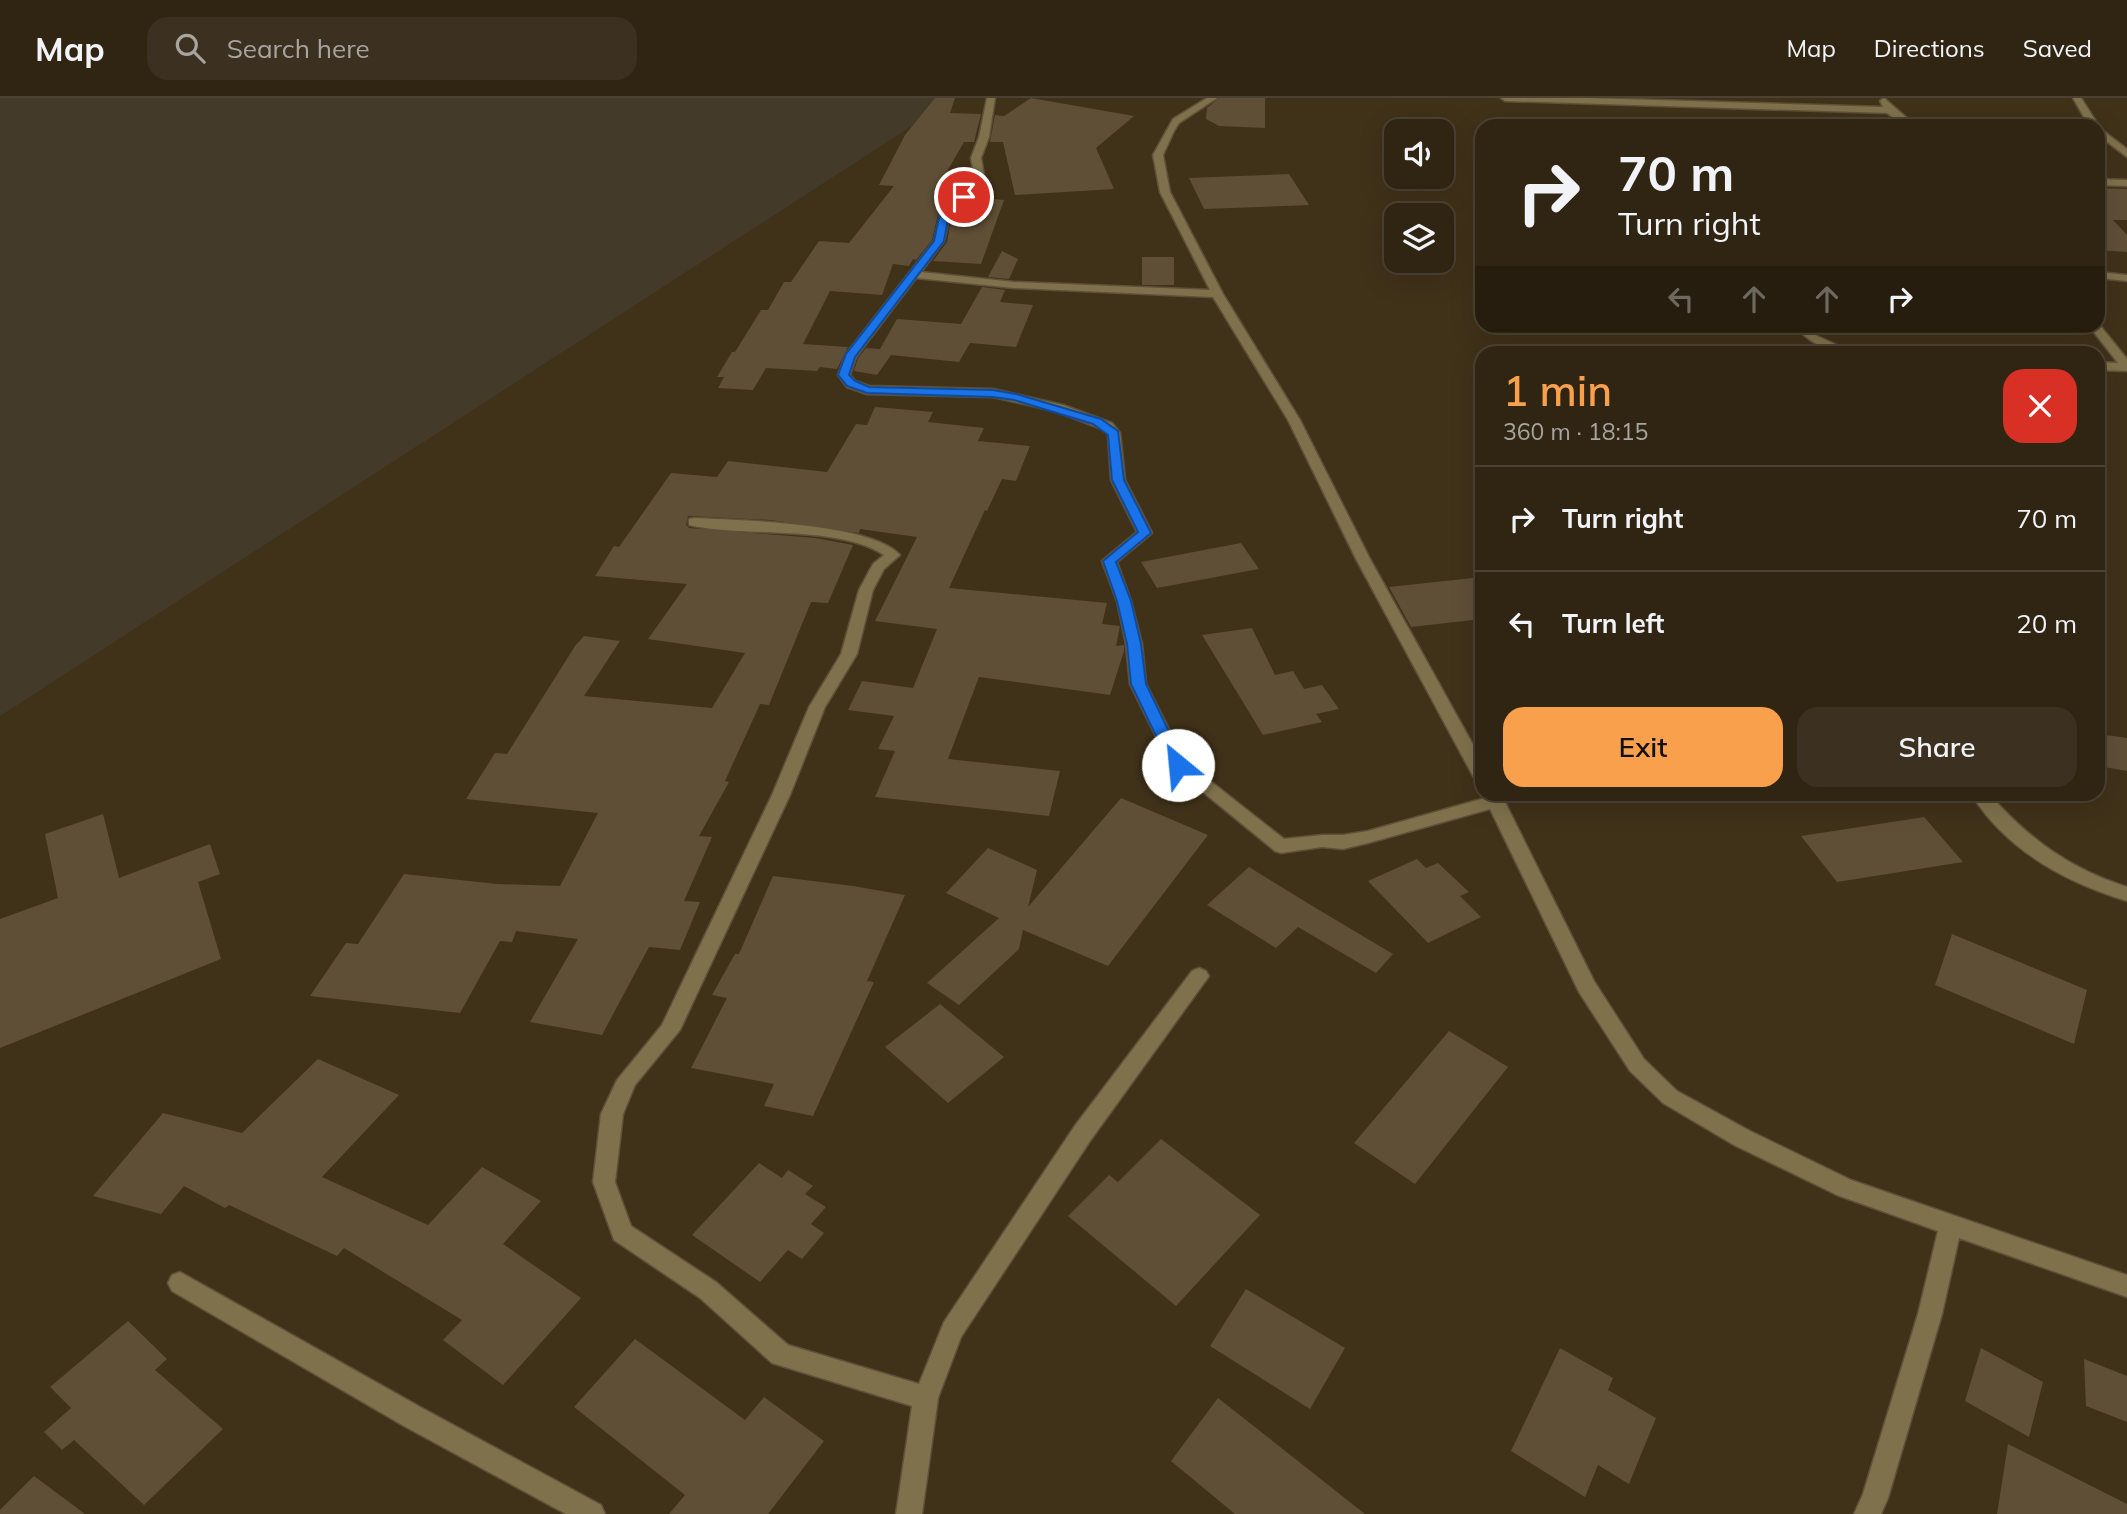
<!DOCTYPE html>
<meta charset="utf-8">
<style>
body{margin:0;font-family:Mulish,sans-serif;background:#3c3121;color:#f1f3f6;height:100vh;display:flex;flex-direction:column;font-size:26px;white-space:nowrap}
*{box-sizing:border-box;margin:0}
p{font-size:23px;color:#a8a5a0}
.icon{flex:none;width:38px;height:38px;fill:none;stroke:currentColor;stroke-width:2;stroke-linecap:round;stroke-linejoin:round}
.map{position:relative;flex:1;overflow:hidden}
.side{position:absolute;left:1475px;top:248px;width:630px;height:455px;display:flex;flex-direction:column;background:#302513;border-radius:21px;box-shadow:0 7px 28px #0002,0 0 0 2px #4b4233}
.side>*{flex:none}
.guide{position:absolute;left:1475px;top:21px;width:630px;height:214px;border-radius:21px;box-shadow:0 7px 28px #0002,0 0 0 2px #4b4233;background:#302513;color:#f1f3f6;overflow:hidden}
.buttons{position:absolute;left:1384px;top:21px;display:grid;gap:14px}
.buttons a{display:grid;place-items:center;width:70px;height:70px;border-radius:14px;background:#302513;box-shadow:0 7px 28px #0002,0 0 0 2px #4b4233;font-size:35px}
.pin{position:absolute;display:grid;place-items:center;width:60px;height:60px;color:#fff;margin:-30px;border:4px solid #fff;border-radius:50%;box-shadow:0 2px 7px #0007}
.me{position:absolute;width:77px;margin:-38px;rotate:332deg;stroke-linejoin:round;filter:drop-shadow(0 0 5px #0008)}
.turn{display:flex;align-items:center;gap:24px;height:147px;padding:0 28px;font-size:32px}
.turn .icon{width:91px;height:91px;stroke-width:2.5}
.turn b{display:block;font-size:49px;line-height:60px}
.lanes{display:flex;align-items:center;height:66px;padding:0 28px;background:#0003;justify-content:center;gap:35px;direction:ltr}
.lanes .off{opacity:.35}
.round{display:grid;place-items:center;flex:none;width:74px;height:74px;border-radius:21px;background:#3c3121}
.headline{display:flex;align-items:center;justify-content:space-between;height:119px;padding:0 28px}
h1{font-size:42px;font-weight:600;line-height:52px;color:#f8a04b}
.primary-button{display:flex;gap:14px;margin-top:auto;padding:14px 28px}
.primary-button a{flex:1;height:80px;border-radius:21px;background:#f8a04b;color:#111;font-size:28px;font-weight:600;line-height:80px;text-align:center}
.primary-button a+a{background:#3c3121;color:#f1f3f6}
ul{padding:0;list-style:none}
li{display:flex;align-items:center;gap:21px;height:105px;padding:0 28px;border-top:2px solid #4b4233}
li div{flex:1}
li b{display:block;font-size:26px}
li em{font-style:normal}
header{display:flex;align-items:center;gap:42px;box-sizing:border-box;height:98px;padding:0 35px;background:#302513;border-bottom:2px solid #4b4233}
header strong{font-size:33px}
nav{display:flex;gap:38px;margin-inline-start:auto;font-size:24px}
.search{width:490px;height:63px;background:#3c3121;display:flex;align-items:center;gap:18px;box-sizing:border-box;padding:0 24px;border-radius:21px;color:#a8a5a0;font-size:26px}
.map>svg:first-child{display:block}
.medical{fill:#443a2a}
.building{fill:#5f4f37}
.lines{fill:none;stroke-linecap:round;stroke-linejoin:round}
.street-casing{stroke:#5e5039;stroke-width:3}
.street{fill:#7e714b;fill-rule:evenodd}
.route{fill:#1a73e8;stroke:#114b97;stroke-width:2}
</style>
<header>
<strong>Map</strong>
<div class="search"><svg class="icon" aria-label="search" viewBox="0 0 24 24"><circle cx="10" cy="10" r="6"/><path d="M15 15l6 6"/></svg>Search here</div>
<nav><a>Map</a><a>Directions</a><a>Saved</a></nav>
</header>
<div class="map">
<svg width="2127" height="1416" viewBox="0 0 2127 1416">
<rect width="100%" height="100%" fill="#403119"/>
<path class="medical" d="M0 0H955L0 618Z"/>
<path class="building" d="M935 0H955L950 15 981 16 974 44H964L934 96 956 98 938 116 932 142 916 162 913 161 909 168 893 166 882 197 830 193 803 246 848 249 837 271 820 269 817 273 766 270 753 292 718 290 724 279H717L732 254H735L761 212H768L784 184H791L819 143 849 145 894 88 879 87 905 37Z
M1031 0 1134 18 1096 50 1114 91 1015 97 1003 44H990L995 17 1004 18Z
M1219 0H1265V30L1219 28 1206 21 1207 10Z
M1289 76 1309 107 1204 111 1189 80Z
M2098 90 2127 91V122H2113L2127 137V154L2098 152Z
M973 99 1004 102 981 166 933 163 947 144 951 122Z
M1002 153 1018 161 1009 181 988 179Z
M1142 159H1174V187H1142Z
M982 189 1005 192 1000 204 1033 207 1016 249 970 245 959 264 891 257 877 277 854 273 858 260 866 250 880 251 897 221 961 226Z
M875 309 933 314 928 324 984 330 978 343 1030 348 1016 383 1002 381 987 413 985 412 949 490 1107 505 1102 526 1120 528 1116 548 1124 547V553L1110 597 979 579 948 661 1060 673 1049 718 875 699 895 653 878 651 894 618 848 612 862 583 913 590 937 531 875 523 917 439 860 431 859 435 771 422 688 418 686 427 689 430 816 440 853 447 828 505 811 504 769 607 760 606 725 683 729 684 699 738 712 739 684 803 700 804 680 852 649 849 602 937 530 924 578 841 516 833 512 844 500 843 460 915 310 898 346 845 358 846 404 776 497 786 560 788 598 715 466 701 495 655 507 656 575 548 584 538 620 543 584 598 712 610 745 555 648 541 687 486 595 478 614 448 619 449 671 375 717 379 728 363 827 374 856 326 867 327Z
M1241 445 1259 471 1157 490 1141 464Z
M1482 479V521L1411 529 1389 489Z
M1252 530 1275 577 1293 573 1304 591 1322 587 1339 611 1316 616 1322 624 1263 637 1202 537Z
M2098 636 2127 640V673L2098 668Z
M1121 700 1208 737 1108 868 1023 832 1019 851 959 907 927 885 999 820 946 795 988 750 1037 772 1028 809Z
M103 716 119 780 210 746 220 776 198 784 221 861 0 950V821L58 800 45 736Z
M1924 719 1963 764 1837 784 1801 738Z
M1417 761 1426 770 1438 765 1469 794 1460 798 1481 819 1428 845 1368 783Z
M1249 769 1319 812 1393 856 1376 875 1298 829 1276 850 1207 807Z
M773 778 853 788 905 797 867 883 874 884 813 1018 764 1008 774 986 691 970 727 900 712 897 735 856H739Z
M1952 836 2087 892 2074 946 1935 887Z
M940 906 1004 959 948 1005 885 949Z
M1449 933 1508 969 1415 1086 1354 1045Z
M318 961 399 997 322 1079 428 1127 482 1069 541 1103 503 1146 581 1200 503 1287 443 1242 462 1222 344 1150 337 1158 229 1107 225 1110 184 1088 161 1116 93 1098 163 1015 242 1035Z
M1161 1041 1260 1117 1176 1208 1068 1118 1109 1077 1118 1084Z
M759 1065 782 1080 788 1072 813 1088 805 1096 826 1109 811 1126 824 1135 802 1161 788 1152 760 1184 692 1137Z
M1246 1191 1345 1250 1310 1311 1210 1248Z
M128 1223 167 1261 155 1272 223 1331 144 1407 74 1342 62 1352 44 1334 71 1310 50 1289Z
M635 1241 745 1322 764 1299 824 1343 768 1416H669L685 1397 574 1309Z
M1560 1250 1613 1280 1608 1292 1656 1320 1629 1386 1598 1367 1585 1399 1511 1353Z
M1981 1250 2043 1284 2029 1339 1965 1303Z
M2084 1261 2127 1278V1324L2086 1308Z
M1218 1300 1365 1416H1235L1171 1363Z
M2008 1346 2127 1406V1416H1997Z
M34 1378 85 1416H0V1412Z"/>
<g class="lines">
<defs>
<path id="street" d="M987 0H995L989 39 981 60 984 77 982 86 949 121 944 143 921 174 1014 184 1210 192 1160 94 1153 57 1173 21 1207 0H1217L1179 25 1174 33 1163 57 1170 94 1223 196 1300 322 1370 461 1482 663V684L1476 682 1473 678 1356 461 1288 322 1213 199 1014 190 916 180 856 259 850 277 855 283 869 288 993 291 1063 307 1112 325 1120 335 1125 382 1152 435 1117 464 1131 503 1142 546 1146 586 1185 663 1284 741 1322 737H1343L1368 733 1485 700 1484 696H1501L1594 883 1644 961 1677 993 1750 1033 1851 1082 2127 1177V1199L1959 1140 1942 1216 1888 1400 1881 1416H1854L1863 1396 1918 1216 1938 1133 1837 1097 1734 1047 1663 1005 1630 973 1579 894 1490 711 1368 745 1343 751 1322 749 1281 755 1275 753 1170 667 1130 586 1126 546 1117 503 1102 463 1137 434 1111 382 1108 336 1102 331 1055 313 993 299 867 296 847 289 838 277 846 256 934 143 940 118 972 85 974 77 971 60 979 39Z
M1501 0H1589L1883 9 1880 3 1884 0 1916 28H1905L1887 15 1505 3Z
M2073 0H2081L2099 28H2089Z
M2098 29 2127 51V59L2098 37Z
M2098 81 2127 82V88L2098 87Z
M2098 174 2127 177V183L2098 180Z
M2098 225 2127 261V273L2098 272V264L2118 265 2089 228Z
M1795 228H1807L1817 238 1857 256C1833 256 1811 247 1795 228Z
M694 420C738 422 872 425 900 457L884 471 873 492 857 556 825 609 790 697 680 932 635 987 623 1016 615 1084 631 1128 716 1184 788 1247 919 1286 944 1224 1074 1029 1192 873 1199 870 1206 873 1209 878 1090 1043 961 1239 938 1300 922 1416H896L912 1308 772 1265 700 1200 614 1142 593 1084 601 1016 617 982 662 927 772 697 809 609 841 556 859 492 873 466 884 457C837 426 743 440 689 427V421Z
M1971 696H1989C2029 741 2070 771 2127 789V803C2065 784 2007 753 1971 696Z
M180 1174 422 1310 601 1407 605 1416H566L404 1328 172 1193 168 1185 172 1177Z"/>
</defs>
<use href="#street" class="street-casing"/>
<use href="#street" class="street"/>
</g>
<path class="route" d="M961 97 969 99 948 121 944 143 855 259 849 277 855 283 869 289 993 292 1016 296 1101 321 1118 333 1124 382 1151 435 1116 464 1131 503 1141 546 1146 586 1185 667 1183 671H1172L1131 586 1127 546 1117 503 1103 463 1138 434 1112 382 1108 337 1093 326 1014 302 993 299 867 295 847 288 838 277 846 256 934 143 939 120Z"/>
</svg>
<div class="buttons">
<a><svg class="icon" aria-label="sound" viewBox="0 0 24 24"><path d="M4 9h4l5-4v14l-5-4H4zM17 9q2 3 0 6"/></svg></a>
<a><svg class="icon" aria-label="layers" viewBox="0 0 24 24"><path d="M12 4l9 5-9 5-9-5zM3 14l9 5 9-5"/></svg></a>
</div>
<div class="pin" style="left:964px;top:99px;background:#d93025"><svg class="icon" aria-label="arrive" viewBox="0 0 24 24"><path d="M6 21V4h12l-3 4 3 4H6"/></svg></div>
<svg class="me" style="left:1178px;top:667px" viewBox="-20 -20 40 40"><circle r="19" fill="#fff"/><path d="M0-13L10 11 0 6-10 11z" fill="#1a73e8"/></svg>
<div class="guide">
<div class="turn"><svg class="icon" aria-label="right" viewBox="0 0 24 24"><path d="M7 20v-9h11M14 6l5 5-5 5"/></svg><div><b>70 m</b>Turn right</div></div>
<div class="lanes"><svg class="icon off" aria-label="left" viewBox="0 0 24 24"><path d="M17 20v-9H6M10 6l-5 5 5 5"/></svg><svg class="icon off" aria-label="ahead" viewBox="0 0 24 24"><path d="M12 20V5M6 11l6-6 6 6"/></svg><svg class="icon off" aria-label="ahead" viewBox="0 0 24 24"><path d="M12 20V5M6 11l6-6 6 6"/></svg><svg class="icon" aria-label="right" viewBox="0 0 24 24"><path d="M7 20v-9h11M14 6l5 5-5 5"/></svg></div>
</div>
<section class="side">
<div class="headline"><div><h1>1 min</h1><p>360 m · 18:15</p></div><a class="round" style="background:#d93025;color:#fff"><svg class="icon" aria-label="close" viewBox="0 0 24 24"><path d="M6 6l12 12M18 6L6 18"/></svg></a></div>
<ul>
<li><svg class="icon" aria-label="right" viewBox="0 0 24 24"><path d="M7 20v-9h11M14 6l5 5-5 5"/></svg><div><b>Turn right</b></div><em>70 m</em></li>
<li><svg class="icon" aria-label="left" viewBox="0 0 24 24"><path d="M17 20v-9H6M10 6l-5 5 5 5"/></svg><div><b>Turn left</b></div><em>20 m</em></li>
</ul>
<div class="primary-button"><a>Exit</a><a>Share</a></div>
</section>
</div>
